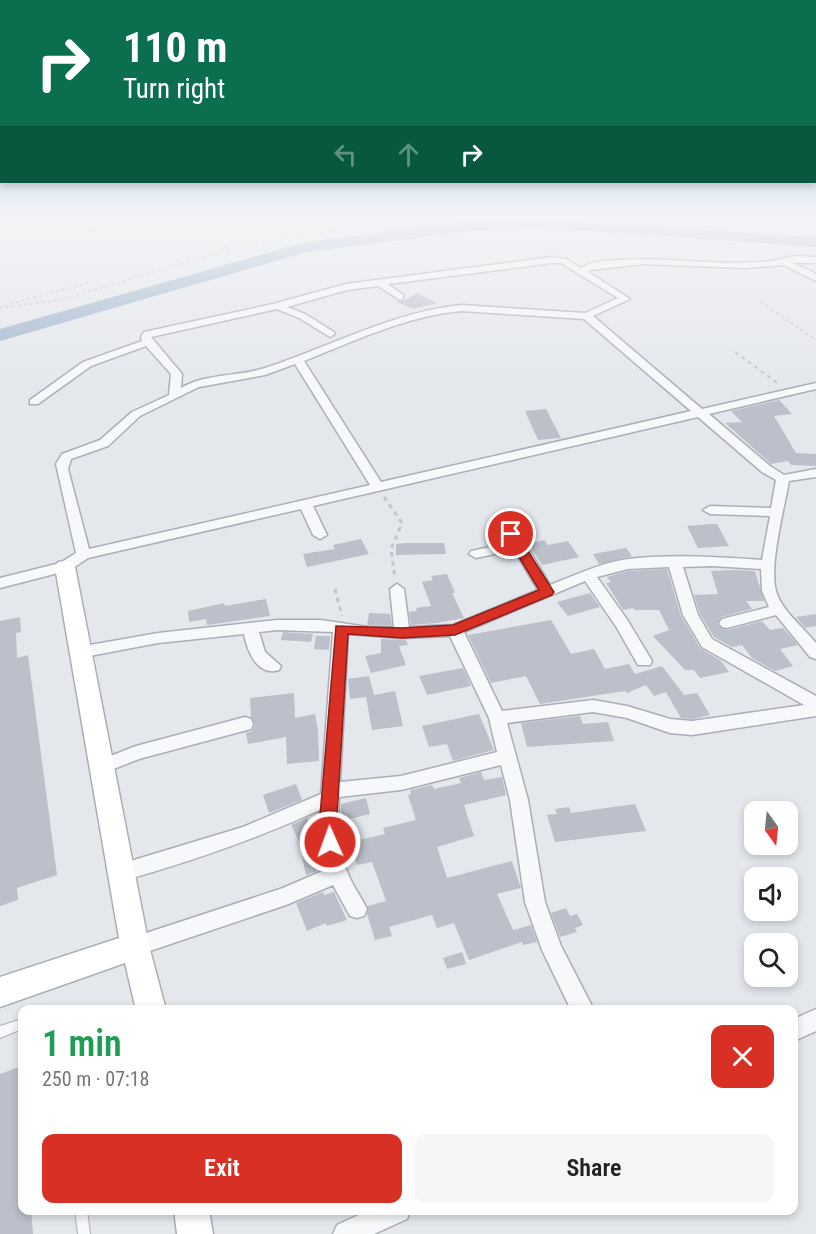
<!DOCTYPE html>
<meta charset="utf-8">
<style>
body{margin:0;font-family:"Roboto Condensed",sans-serif;background:#f6f6f6;color:#222;height:100vh;display:flex;flex-direction:column;font-size:22px;white-space:nowrap}
*{box-sizing:border-box;margin:0}
p{font-size:20px;color:#767676}
.icon{flex:none;width:33px;height:33px;fill:none;stroke:currentColor;stroke-width:2;stroke-linecap:round;stroke-linejoin:round}
.map{position:relative;flex:1;overflow:hidden}
.side{position:absolute;left:18px;top:1005px;width:780px;height:210px;display:flex;flex-direction:column;background:#fff;border-radius:12px;box-shadow:0 3px 9px #0003}
.side>*{flex:none}
.guide{position:absolute;left:0px;top:0px;width:816px;height:183px;box-shadow:0 3px 9px #0003;background:#0b6e4f;color:#fff;overflow:hidden}
.needle{width:39px;rotate:165deg}
.tools{position:absolute;left:744px;top:801px;display:grid;gap:12px}
.tools a{display:grid;place-items:center;width:54px;height:54px;border-radius:12px;background:#fff;box-shadow:0 3px 9px #0003;font-size:30px}
.pin{position:absolute;display:grid;place-items:center;width:51px;height:51px;color:#fff;margin:-26px;border:3px solid #fff;border-radius:50%;box-shadow:0 2px 6px #0007}
.me{position:absolute;width:66px;margin:-33px;rotate:358deg;stroke-linejoin:round;filter:drop-shadow(0 0 4px #0008)}
.turn{display:flex;align-items:center;gap:21px;height:126px;padding:0 24px;font-size:27px}
.turn .icon{width:78px;height:78px;stroke-width:2.5}
.turn b{display:block;font-size:42px;line-height:51px}
.lanes{display:flex;align-items:center;height:57px;padding:0 24px;background:#0003;justify-content:center;gap:30px;direction:ltr}
.lanes .off{opacity:.35}
.round{display:grid;place-items:center;flex:none;width:63px;height:63px;border-radius:12px;background:#f6f6f6}
.head{display:flex;align-items:center;justify-content:space-between;height:102px;padding:0 24px}
h1{font-size:36px;font-weight:600;line-height:45px;color:#1e9e55}
.primary-button{display:flex;gap:12px;margin-top:auto;padding:12px 24px}
.primary-button a{flex:1;height:69px;border-radius:12px;background:#d93025;color:#fff;font-size:24px;font-weight:600;line-height:69px;text-align:center}
.primary-button a+a{background:#f6f6f6;color:#222}
.map>svg:first-child{display:block}
.lines{fill:none;stroke-linecap:round;stroke-linejoin:round}
.river{fill:#9fb4cc;fill-rule:evenodd}
.building{fill:#bbc0ca}
.lane-casing{stroke:#a9aeb7;stroke-width:2}
.street-casing{stroke:#a9aeb7;stroke-width:3}
.secondary-casing{stroke:#a9aeb7;stroke-width:3}
.path-far2{stroke:#c2c5cb;stroke-width:1.5;stroke-dasharray:3 3;stroke-linecap:butt}
.path-far1{stroke:#c2c5cb;stroke-width:2;stroke-dasharray:4 4;stroke-linecap:butt}
.path{stroke:#c2c5cb;stroke-width:3;stroke-dasharray:4.5 4.5;stroke-linecap:butt}
.lane{fill:#f7f8fa;fill-rule:evenodd}
.street{fill:#f7f8fa;fill-rule:evenodd}
.secondary{fill:#fff;fill-rule:evenodd}
.route{fill:#d93025;stroke:#8d1f18;stroke-width:1.5}
</style>
<div class="map">
<svg width="816" height="1234" viewBox="0 0 816 1234">
<rect width="100%" height="100%" fill="#e4e7ec"/>
<g class="lines">
<path class="river" d="M530 219 816 237V247L530 227 472 231 307 252 0 341V329L306 242 472 221Z"/>
</g>
<path class="building" d="M417 293 437 303 413 309 397 302 404 301Z
M779 400 792 414 774 416 796 453 816 454V466L791 465 788 461 771 464 725 423 742 422 731 411Z
M546 409 561 438 538 440 525 411Z
M712 524H717L729 546 698 548 687 526Z
M361 539 369 554 307 567 303 554 335 549 333 545Z
M544 540 548 545 568 541 579 557 542 565 528 544Z
M407 543H444L446 554 396 555V544Z
M626 548 632 556 599 564 593 554Z
M667 569 681 616 700 648 721 661 729 672 700 678 694 670H685L653 636 669 630 659 610H634L633 608 623 610 606 583 611 582 607 577 628 571Z
M733 570 755 571 764 601H746L752 609 721 617 717 624 722 629 728 630 762 621 770 630 783 628 798 645 780 649 793 666 775 671 752 658 742 645 732 647 714 637 700 614 694 595 718 594 711 571Z
M447 574 455 593H452L464 618 437 623 411 625 409 612 417 611 416 608 431 606 422 582 433 580 431 576Z
M590 593 600 607 568 616 557 602Z
M266 599 270 616 207 625 206 619 189 622 188 611 224 603 225 606Z
M369 613 390 614 392 625H367Z
M816 614V626L805 628 796 617Z
M20 617 21 632 16 633 17 658 28 655 57 875 17 888 18 900 0 906V621Z
M551 620 571 654 594 649 605 669 629 664 635 674 662 666 684 695 697 693 710 715 692 719 681 718 666 692 654 696 646 685 627 693 625 691 540 704 526 676 491 683 468 635Z
M283 632 313 634 311 642 281 640Z
M316 636H330L329 650 314 649Z
M381 639 406 640 408 645 399 646 406 665 371 673 365 656 381 653Z
M463 668 471 686 427 695 419 676Z
M369 676 374 695 395 691 403 726 372 730 366 697 350 699 348 679Z
M294 693 295 718 315 714 318 731 319 761 287 764 286 737 248 744 246 733 252 731 255 725 251 717 250 698Z
M479 714 494 750 453 761 447 744 429 747 422 726Z
M580 716 583 724 608 722 614 741 527 747 521 723Z
M481 772 484 780 502 777 506 795 464 805 474 836 437 847 447 878 512 861 521 888 497 894 513 930 531 925 537 942 523 945 522 942 469 960 454 923 437 928 432 915 389 927 392 936 375 940 367 914 368 906 386 901 372 862 357 865 351 842 385 834 383 828 416 820 408 795 411 794 410 790 432 785 434 789 461 783 459 778Z
M296 784 302 800 269 813 263 795Z
M366 798 370 814 341 821V804Z
M635 804 646 831 555 842 547 815 557 814 555 809 569 807 571 813Z
M307 818 316 836 319 835 323 861 315 863 317 871 306 875 298 839 291 825Z
M323 892 324 895 334 892 347 920 327 926 326 923 307 931 296 903Z
M566 908 570 916 577 914 583 925 575 928 577 932 560 937 551 913Z
M462 952 466 964 447 969 443 958Z
M19 1067 22 1109V1210H31L33 1234H0V1074Z"/>
<g class="lines">
<defs>
<path id="lane" d="M22 1019V1029L0 1038V1026Z
M75 1210H87L90 1234H78Z"/>
<path id="street" d="M793 256 816 257V263H793L816 274V281L783 265 745 268 643 264 590 270V273L630 299 593 316 702 409 816 383V389L709 414 770 466 784 475 816 469V477L789 481C784 510 769 565 776 591 781 610 804 628 816 643V659L810 657 776 615 727 628 722 627 719 623 722 619 769 607 762 591 761 569 712 566 683 567 698 615 712 639 816 696V716L692 735 670 733 627 718 593 712 507 723 528 800 545 902 561 946 594 1010H571L542 950 525 902 510 800 501 765 401 790 339 797C338 824 338 851 349 876 354 888 362 898 367 909L364 916 357 918 350 916 333 885 286 905 135 956 128 953 125 946 128 939 283 888 327 869 321 843 320 810C255 839 190 862 121 881L114 878 111 872 114 866 243 827 321 794 333 632 277 630 259 632 265 652 281 666 279 670C257 677 247 650 244 634L158 643 79 658 73 656 71 652 73 648 158 633 277 620H321L368 627H394L390 589 397 584 404 589 409 627 453 625 538 590 514 550 476 558 469 554 471 551 509 543 504 534 511 530C522 533 542 573 550 585 575 575 601 563 628 559 672 554 718 557 762 560L770 516 710 514 703 510 710 506 771 508 776 480 762 472 698 417 313 506 327 535 320 539 313 535 301 509 88 558 70 570 0 588V578L60 563 76 553 56 464 62 454 100 440 132 412 169 395 171 374 146 346 91 366 38 404H30V400L83 362 142 341 141 337 144 332 273 304 346 284 552 257 566 259 581 268C592 260 608 261 621 260 671 256 749 271 793 256ZM552 263H561L618 298 585 313 461 305C393 312 329 347 265 368 237 377 206 373 181 388L182 374 151 337 277 309 299 318 330 337 335 334 334 332 305 314 287 307 347 290 378 286 400 300 403 299V295L388 284ZM461 311 584 319 691 411 381 482 304 361C354 341 407 316 461 311ZM295 364 370 485 89 549 68 469 71 459 108 446 140 416 199 387 265 375ZM669 567 683 615 702 647 804 705 692 721 670 719 627 706 593 700 502 711 464 632 585 581 617 628 638 665H650L652 661 628 621 597 577 628 569ZM348 634 402 638 450 636 489 718 497 752 401 776 340 782Z
M245 717 251 719 253 724 251 729 139 759 101 774 95 772 92 767 95 762 136 746Z
M816 1009V1031L794 1041V1019Z
M369 1210H410L407 1219 374 1234H333L337 1225Z"/>
<path id="secondary" d="M65 561 72 562 75 567 149 946 166 1010H136L125 963 0 1007V977L119 938 55 567 58 562Z
M174 1210H209L213 1234H177Z"/>
</defs>
<use href="#lane" class="lane-casing"/>
<use href="#street" class="street-casing"/>
<use href="#secondary" class="secondary-casing"/>
<path class="path-far2" d="M68 217 66 231 72 235 147 217
M730 217 816 221
M220 251 236 240
M761 302 816 340
M10 304 88 283
M0 308 60 300 217 253 290 237 426 217"/>
<path class="path-far1" d="M735 352 780 385"/>
<path class="path" d="M384 497 402 523 391 549 395 578
M335 589 342 616"/>
<use href="#lane" class="lane"/>
<use href="#street" class="street"/>
<use href="#secondary" class="secondary"/>
</g>
<linearGradient id="sky" x2="0" y2="1"><stop stop-color="#8bb4dd"/><stop offset="0.56" stop-color="#f3f4f6"/><stop offset="1" stop-color="#f3f4f6" stop-opacity="0"/></linearGradient>
<rect width="816" height="390" fill="url(#sky)"/>
<path class="route" d="M511 530 516 532 552 589 554 592 552 595 455 635 402 638 348 634 337 816 338 842 336 848 330 850 324 848 321 842 320 816 336 626 402 628 453 625 539 590 505 534Z"/>
</svg>
<div class="tools">
<a><svg class="needle" viewBox="-14 -14 28 28"><path d="M0-13l5 13h-10z" fill="#e53935"/><path d="M0 13l5-13h-10z" fill="#767676"/></svg></a>
<a><svg class="icon" aria-label="sound" viewBox="0 0 24 24"><path d="M4 9h4l5-4v14l-5-4H4zM17 9q2 3 0 6"/></svg></a>
<a><svg class="icon" aria-label="search" viewBox="0 0 24 24"><circle cx="10" cy="10" r="6"/><path d="M15 15l6 6"/></svg></a>
</div>
<div class="pin" style="left:511px;top:534px;background:#d93025"><svg class="icon" aria-label="arrive" viewBox="0 0 24 24"><path d="M6 21V4h12l-3 4 3 4H6"/></svg></div>
<svg class="me" style="left:330px;top:842px" viewBox="-20 -20 40 40"><circle r="17" fill="#d93025" stroke="#fff" stroke-width="3"/><path d="M0-11L8 9 0 5-8 9z" fill="#fff"/></svg>
<div class="guide">
<div class="turn"><svg class="icon" aria-label="right" viewBox="0 0 24 24"><path d="M7 20v-9h11M14 6l5 5-5 5"/></svg><div><b>110 m</b>Turn right</div></div>
<div class="lanes"><svg class="icon off" aria-label="left" viewBox="0 0 24 24"><path d="M17 20v-9H6M10 6l-5 5 5 5"/></svg><svg class="icon off" aria-label="ahead" viewBox="0 0 24 24"><path d="M12 20V5M6 11l6-6 6 6"/></svg><svg class="icon" aria-label="right" viewBox="0 0 24 24"><path d="M7 20v-9h11M14 6l5 5-5 5"/></svg></div>
</div>
<section class="side">
<div class="head"><div><h1>1 min</h1><p>250 m · 07:18</p></div><a class="round" style="background:#d93025;color:#fff"><svg class="icon" aria-label="close" viewBox="0 0 24 24"><path d="M6 6l12 12M18 6L6 18"/></svg></a></div>
<div class="primary-button"><a>Exit</a><a>Share</a></div>
</section>
</div>
